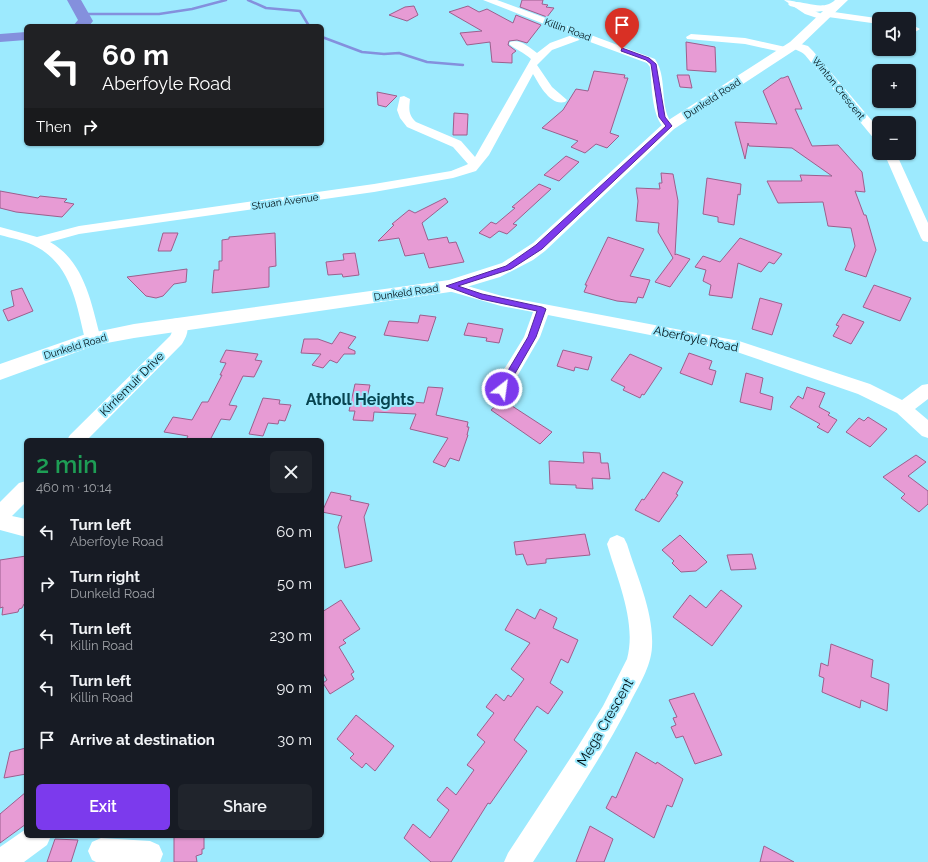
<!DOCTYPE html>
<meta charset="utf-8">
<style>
body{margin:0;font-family:Raleway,sans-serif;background:#20242c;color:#f1f3f6;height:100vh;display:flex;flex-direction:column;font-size:15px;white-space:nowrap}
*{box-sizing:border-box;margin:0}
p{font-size:13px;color:#9ea1a6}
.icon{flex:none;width:22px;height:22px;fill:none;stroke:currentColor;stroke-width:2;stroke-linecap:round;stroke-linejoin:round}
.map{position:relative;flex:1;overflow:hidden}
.details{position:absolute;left:24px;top:438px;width:300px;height:400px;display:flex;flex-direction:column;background:#171b24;border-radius:6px;box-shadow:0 1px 3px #0004}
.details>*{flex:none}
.banner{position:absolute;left:24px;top:24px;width:300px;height:122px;border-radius:6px;box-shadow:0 1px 3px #0004;background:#202124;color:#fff;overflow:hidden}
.tools{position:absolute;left:872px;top:12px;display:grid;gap:8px}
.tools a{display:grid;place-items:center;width:44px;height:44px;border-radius:6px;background:#171b24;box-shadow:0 1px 3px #0004;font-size:20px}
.pin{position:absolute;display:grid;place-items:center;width:34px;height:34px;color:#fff;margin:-41px -17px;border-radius:50% 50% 50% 0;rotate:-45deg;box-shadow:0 0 4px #0007}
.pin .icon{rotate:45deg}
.me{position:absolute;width:44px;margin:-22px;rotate:30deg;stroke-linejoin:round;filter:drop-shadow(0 0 3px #0008)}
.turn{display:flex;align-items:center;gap:14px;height:84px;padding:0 12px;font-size:18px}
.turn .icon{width:52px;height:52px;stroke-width:2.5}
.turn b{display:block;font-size:28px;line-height:34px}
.then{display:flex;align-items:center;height:38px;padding:0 12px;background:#0003;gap:8px;font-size:15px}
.round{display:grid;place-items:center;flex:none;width:42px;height:42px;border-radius:6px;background:#20242c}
.summary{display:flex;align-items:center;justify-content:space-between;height:68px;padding:0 12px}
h1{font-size:24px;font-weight:600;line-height:30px;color:#1e9e55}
.button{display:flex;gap:8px;margin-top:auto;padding:8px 12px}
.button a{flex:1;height:46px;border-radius:6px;background:#7c3aed;color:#fff;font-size:16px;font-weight:600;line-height:46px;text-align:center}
.button a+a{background:#20242c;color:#f1f3f6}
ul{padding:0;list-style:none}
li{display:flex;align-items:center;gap:12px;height:52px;padding:0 12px}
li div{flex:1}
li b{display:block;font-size:15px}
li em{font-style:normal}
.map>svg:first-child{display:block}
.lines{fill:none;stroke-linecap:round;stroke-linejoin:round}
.stream{stroke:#8490dd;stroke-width:2.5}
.river{fill:#8490dd;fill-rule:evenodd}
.building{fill:#e79bd4;stroke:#9c5f8d}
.minor{fill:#fff;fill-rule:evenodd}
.major{fill:#fff;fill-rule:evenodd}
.route{fill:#7c3aed;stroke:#51269a}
.labels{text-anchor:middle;stroke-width:4;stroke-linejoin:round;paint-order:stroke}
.far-street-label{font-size:10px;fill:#001116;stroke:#9deafe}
.street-label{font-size:12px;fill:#001116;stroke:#9deafe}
.near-street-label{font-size:14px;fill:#001116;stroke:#9deafe}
.district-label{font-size:16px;font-weight:bold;fill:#074450;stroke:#9deafe}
</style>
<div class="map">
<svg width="928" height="862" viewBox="0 0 928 862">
<rect width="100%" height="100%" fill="#9deafe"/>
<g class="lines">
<path class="stream" d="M248 0 266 8 300 11 309 26
M82 14H159L192 9 226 0
M322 37 362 52 384 54 399 53 427 62 463 65"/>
<path class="river" d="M67 0H81L93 21 89 26H73L78 20Z
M26 32V40L0 42V34Z"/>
</g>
<path class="building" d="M522 0H543L542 4 548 5 546 7 554 8 547 17 520 7Z
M414 6 418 15 407 21 389 15 405 7Z
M468 6 479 12 487 9 513 23 516 15 541 25 527 43 517 40 509 41 508 45 516 51 512 54V63L492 62 490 42 467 45 460 33 482 31 449 12Z
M686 42 715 47 716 72 687 70Z
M594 71 625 75 624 78H628L610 133 619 136 607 148 596 144 585 153 571 147 578 141 542 128 563 110 576 89 588 91Z
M677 75H689L692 88 680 87Z
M788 76 802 109H795L812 146 838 145 862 172 865 192 855 191 864 215H866L876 250 866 277 845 270 855 246 851 228 828 226 823 202 778 203 767 181H802L800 175 832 176 792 148 749 146 748 143 745 159 735 122 777 124 763 91 781 78H783Z
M377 92 397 96 386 107 378 105Z
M454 113 468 114 467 135H453Z
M566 156 579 162 559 181 544 175Z
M661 173 673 174 678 201 675 255 676 254 690 259 670 287 655 282 673 258 658 232 659 223 636 221 638 201 636 188 660 189 659 183H662Z
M707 178 741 184 740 195 738 194 734 225 718 222V217L703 214Z
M539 184 551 189 513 224 517 225 507 234 499 231 490 238 479 233 491 222 496 224 515 208 512 207Z
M0 191 38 198 40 196 67 199 64 202 74 204 62 217 16 212 0 208Z
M445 198 448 202 422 223 428 240 447 237 449 243 456 242 464 262 429 268 424 253 405 256 399 238 378 241 394 225 392 224 409 210 415 213Z
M163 233H178L171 251H158Z
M275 233 276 266 269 267V287L212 293 214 270H219V261H222V240L229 239V237Z
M608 237 644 249 630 276 650 280 643 298 638 297 636 303 617 301 584 292 587 285H585Z
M740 238 782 254 774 264 769 262 761 272 738 263 732 298 709 295 711 285 703 281 706 270 695 267 703 256 720 262Z
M355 253 359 275 343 277 342 274 328 275 326 262 344 260 343 254Z
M187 269 186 282 174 284 163 296 156 298 146 296 127 277Z
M874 285 911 298 900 321 863 307Z
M22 288 33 311 8 321 3 310 14 306 11 291Z
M760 298 782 304 772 335 752 329Z
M843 314 864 322 851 344 833 336 839 326 836 325Z
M420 315 436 317 428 341 384 335 389 321 418 323Z
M468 323 503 329 499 343 486 341 487 338 464 335Z
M340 332 356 337 348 348 355 351V354H344L337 363 330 360 323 368 312 365 321 354 301 353 304 339H318L332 344Z
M226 350 258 354 255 360 262 361 254 377 243 376 229 405 237 406 230 420 221 419 210 440H186L188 436 164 432 173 417 192 420 202 402H208L222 375H220L226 363 220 362Z
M563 350 592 357 588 370 575 367 574 371 557 366Z
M689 353 712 361 709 369 716 371 712 385 680 373Z
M630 354 662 368 644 395 642 394 640 398 623 390 625 387 611 380Z
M746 373 763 378 760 393 773 397 771 410 740 402Z
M355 384 370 385 367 398 424 403 428 387 443 388 436 415 468 422 467 427H469L467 435H468L459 461 450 458 445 467 433 462 448 438 410 429 416 414 374 412 373 421 353 420 355 411H349Z
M807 387 825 393 819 407 830 413 828 415 837 420 828 433 817 427 820 424 790 407 798 396 803 399Z
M263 398 280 400 279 404 291 405 285 421 279 420 278 424 268 423 263 436 249 434Z
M500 402 507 407 509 404 552 432 540 444 491 410Z
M868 417 887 429 870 447 846 432 859 418 864 421Z
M583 452 600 453 601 463H608L610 479 592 478 593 489 576 488V485L550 484 549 461 584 463Z
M916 455 926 462 908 476 928 491V504L919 512 901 498 905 494 883 477Z
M663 472 683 482 676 494 678 495 659 522 635 510 642 499 644 500Z
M331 492 351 496 350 500 369 504 364 517 372 561 345 568 338 527 342 516 322 512Z
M585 534 590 555 546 559V563L527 565 523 554 516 555 514 542Z
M680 535 707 562 696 571 681 572 672 563 674 561 662 550Z
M752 554 756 569 731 570 727 555Z
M26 556V603L24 604 22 608 19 609 18 612 2 615 3 607 0 608V560Z
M721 590 742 606 712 646 673 617 690 595 706 608Z
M341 600 360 629 343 640 346 643 339 647 354 672 351 674 354 679 330 694 323 683 327 680 322 671V612Z
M517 609 535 619 540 609 557 618 553 628 578 640 568 663 561 659 550 683 563 692 548 714 537 706 514 740 527 751 490 804 488 803 451 862H431L404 838 413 824 430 838 449 810 437 800 447 787 456 795 474 770 467 765 485 742 477 735 494 713 486 707 496 694 504 701 508 695 511 697 524 679 511 669 530 643 505 630Z
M831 644 873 660 871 677 889 684 887 711 861 700 860 708 822 692 824 678 819 676 821 663 828 666Z
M694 693 722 755 695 764 683 736 676 738 671 727 676 725 673 718 677 717 669 700Z
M356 715 394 746 375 771 366 763 362 768 350 758 354 754 337 739Z
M26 748V774L4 778 10 752Z
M636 752 656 764 657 762 683 779 672 807 667 805 654 838 606 808 612 796 616 798Z
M26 792V824L0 843V814Z
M590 826 613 839 604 862H576Z
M174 836H204V849H202V854L196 856 197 862H174Z
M55 839 78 840 71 862H47Z
M764 846 794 862H760Z"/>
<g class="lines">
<path class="minor" d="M483 0H497L655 59C667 77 660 100 669 119 670 122 673 123 675 126L669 130C651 125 652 83 650 67L647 63 582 39 552 50 537 65 552 87 567 100 565 102C550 106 539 84 533 74L489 155 476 171 453 178 374 192 79 234 50 242C85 262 91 303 101 339L99 343 93 345 87 343 85 339C76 302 71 263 33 245 23 240 11 238 0 235V227L37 237 79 226 374 184 451 171 466 165 468 164 453 147 407 127 400 118 397 110 400 97 404 96 410 99C409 109 408 115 416 122L461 141 475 157 531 59C526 54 512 47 509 44L510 42C520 39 529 47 537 53L550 43 572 35Z
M784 0C800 0 807 9 822 14L827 11 883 19H879V24L828 17 823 20 805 14Z
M909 23 920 29 915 32 909 30Z
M691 34 745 38 790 48 791 50 786 53 745 44 687 39 686 37Z
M794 42 808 46 813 51 879 129V141L875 140 805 55C800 50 793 50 789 45Z
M884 153H896L928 223V242L923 241 921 238Z
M450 281 502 296 739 341 870 384 902 400 922 385 928 384V399L915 409 928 420V438L922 436 897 413 858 394 737 352 548 315 540 337 507 394 501 395 495 394 492 389 524 337 533 312 501 306 445 290 442 286 445 282Z
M179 318 185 319C190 329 187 336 182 344L87 440H67L70 435 170 336C174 331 170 325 173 319Z
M26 481V502L12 516 26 519V537L0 530V502L19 483Z
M617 535 624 538 627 544C637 577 654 612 652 647 651 667 638 687 630 703 601 759 566 810 533 862H504L508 853 577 748 603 706 627 659C637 622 617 579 607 544L610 538Z
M26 829V836H51L47 845 24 862H0V847Z
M101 838 150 841 159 845 163 854 160 862H96L92 860 88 851 92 842Z"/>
<path class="major" d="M835 0H848L798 48 674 129 545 251 533 260 500 277 450 292 134 338 96 345 0 380V364L86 334 134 324 449 280 502 263 533 243 664 123 790 42 823 11 814 12 790 6 788 4 790 2C804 0 823 12 835 0Z"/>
</g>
<path class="route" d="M622 48 649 58 656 64 665 117 672 126 542 249 511 269 458 286 482 294 542 307 546 309 536 337 505 391H498L497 389 528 337 537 311 481 299 446 286 506 266 536 245 666 126 659 117 651 64 646 60 621 51Z"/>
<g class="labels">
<g class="far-street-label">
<text transform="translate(568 29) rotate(20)" y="4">Killin Road</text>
<text transform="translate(839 88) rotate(51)" y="4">Winton Crescent</text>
<text transform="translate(712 98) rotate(-33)" y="4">Dunkeld Road</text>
<text transform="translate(285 201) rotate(-8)" y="4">Struan Avenue</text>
<text transform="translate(406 292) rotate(-8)" y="4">Dunkeld Road</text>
<text transform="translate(75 346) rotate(-17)" y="4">Dunkeld Road</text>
</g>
<g class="street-label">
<text transform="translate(696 339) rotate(12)" y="4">Aberfoyle Road</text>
<text transform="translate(132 384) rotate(-45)" y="4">Kirriemuir Drive</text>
</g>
<g class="near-street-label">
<text transform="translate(605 722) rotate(-60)" y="5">Mega Crescent</text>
</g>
<g class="district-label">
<text x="360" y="405">Atholl Heights</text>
</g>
</g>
</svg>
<div class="tools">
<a><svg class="icon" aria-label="sound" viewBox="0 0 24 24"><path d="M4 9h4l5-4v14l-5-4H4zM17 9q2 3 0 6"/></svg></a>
<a>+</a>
<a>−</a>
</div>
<div class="pin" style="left:622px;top:49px;background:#d93025"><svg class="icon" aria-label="arrive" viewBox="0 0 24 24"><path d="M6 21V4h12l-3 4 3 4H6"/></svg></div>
<svg class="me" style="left:502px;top:389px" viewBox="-20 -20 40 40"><circle r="17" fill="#7c3aed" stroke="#fff" stroke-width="3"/><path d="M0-11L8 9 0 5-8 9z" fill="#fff"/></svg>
<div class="banner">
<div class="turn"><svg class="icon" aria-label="left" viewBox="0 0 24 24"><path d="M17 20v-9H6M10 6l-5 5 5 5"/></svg><div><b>60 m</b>Aberfoyle Road</div></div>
<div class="then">Then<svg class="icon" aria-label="right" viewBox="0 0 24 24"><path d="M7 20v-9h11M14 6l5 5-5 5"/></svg></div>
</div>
<section class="details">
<div class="summary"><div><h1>2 min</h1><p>460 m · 10:14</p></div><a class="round"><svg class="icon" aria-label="close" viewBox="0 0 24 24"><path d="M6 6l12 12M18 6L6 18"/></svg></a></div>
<ul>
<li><svg class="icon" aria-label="left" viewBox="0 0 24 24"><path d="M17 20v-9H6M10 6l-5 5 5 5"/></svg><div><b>Turn left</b><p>Aberfoyle Road</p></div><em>60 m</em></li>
<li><svg class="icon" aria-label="right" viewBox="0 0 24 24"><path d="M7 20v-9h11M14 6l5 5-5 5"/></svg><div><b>Turn right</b><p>Dunkeld Road</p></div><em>50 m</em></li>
<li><svg class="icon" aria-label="left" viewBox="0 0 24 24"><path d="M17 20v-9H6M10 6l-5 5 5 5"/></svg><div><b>Turn left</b><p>Killin Road</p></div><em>230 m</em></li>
<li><svg class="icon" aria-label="left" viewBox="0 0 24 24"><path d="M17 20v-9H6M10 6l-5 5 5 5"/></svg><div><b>Turn left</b><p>Killin Road</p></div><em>90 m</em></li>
<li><svg class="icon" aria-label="arrive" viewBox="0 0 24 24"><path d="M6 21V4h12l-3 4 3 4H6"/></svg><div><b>Arrive at destination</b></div><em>30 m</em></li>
</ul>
<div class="button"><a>Exit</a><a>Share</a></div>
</section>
</div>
